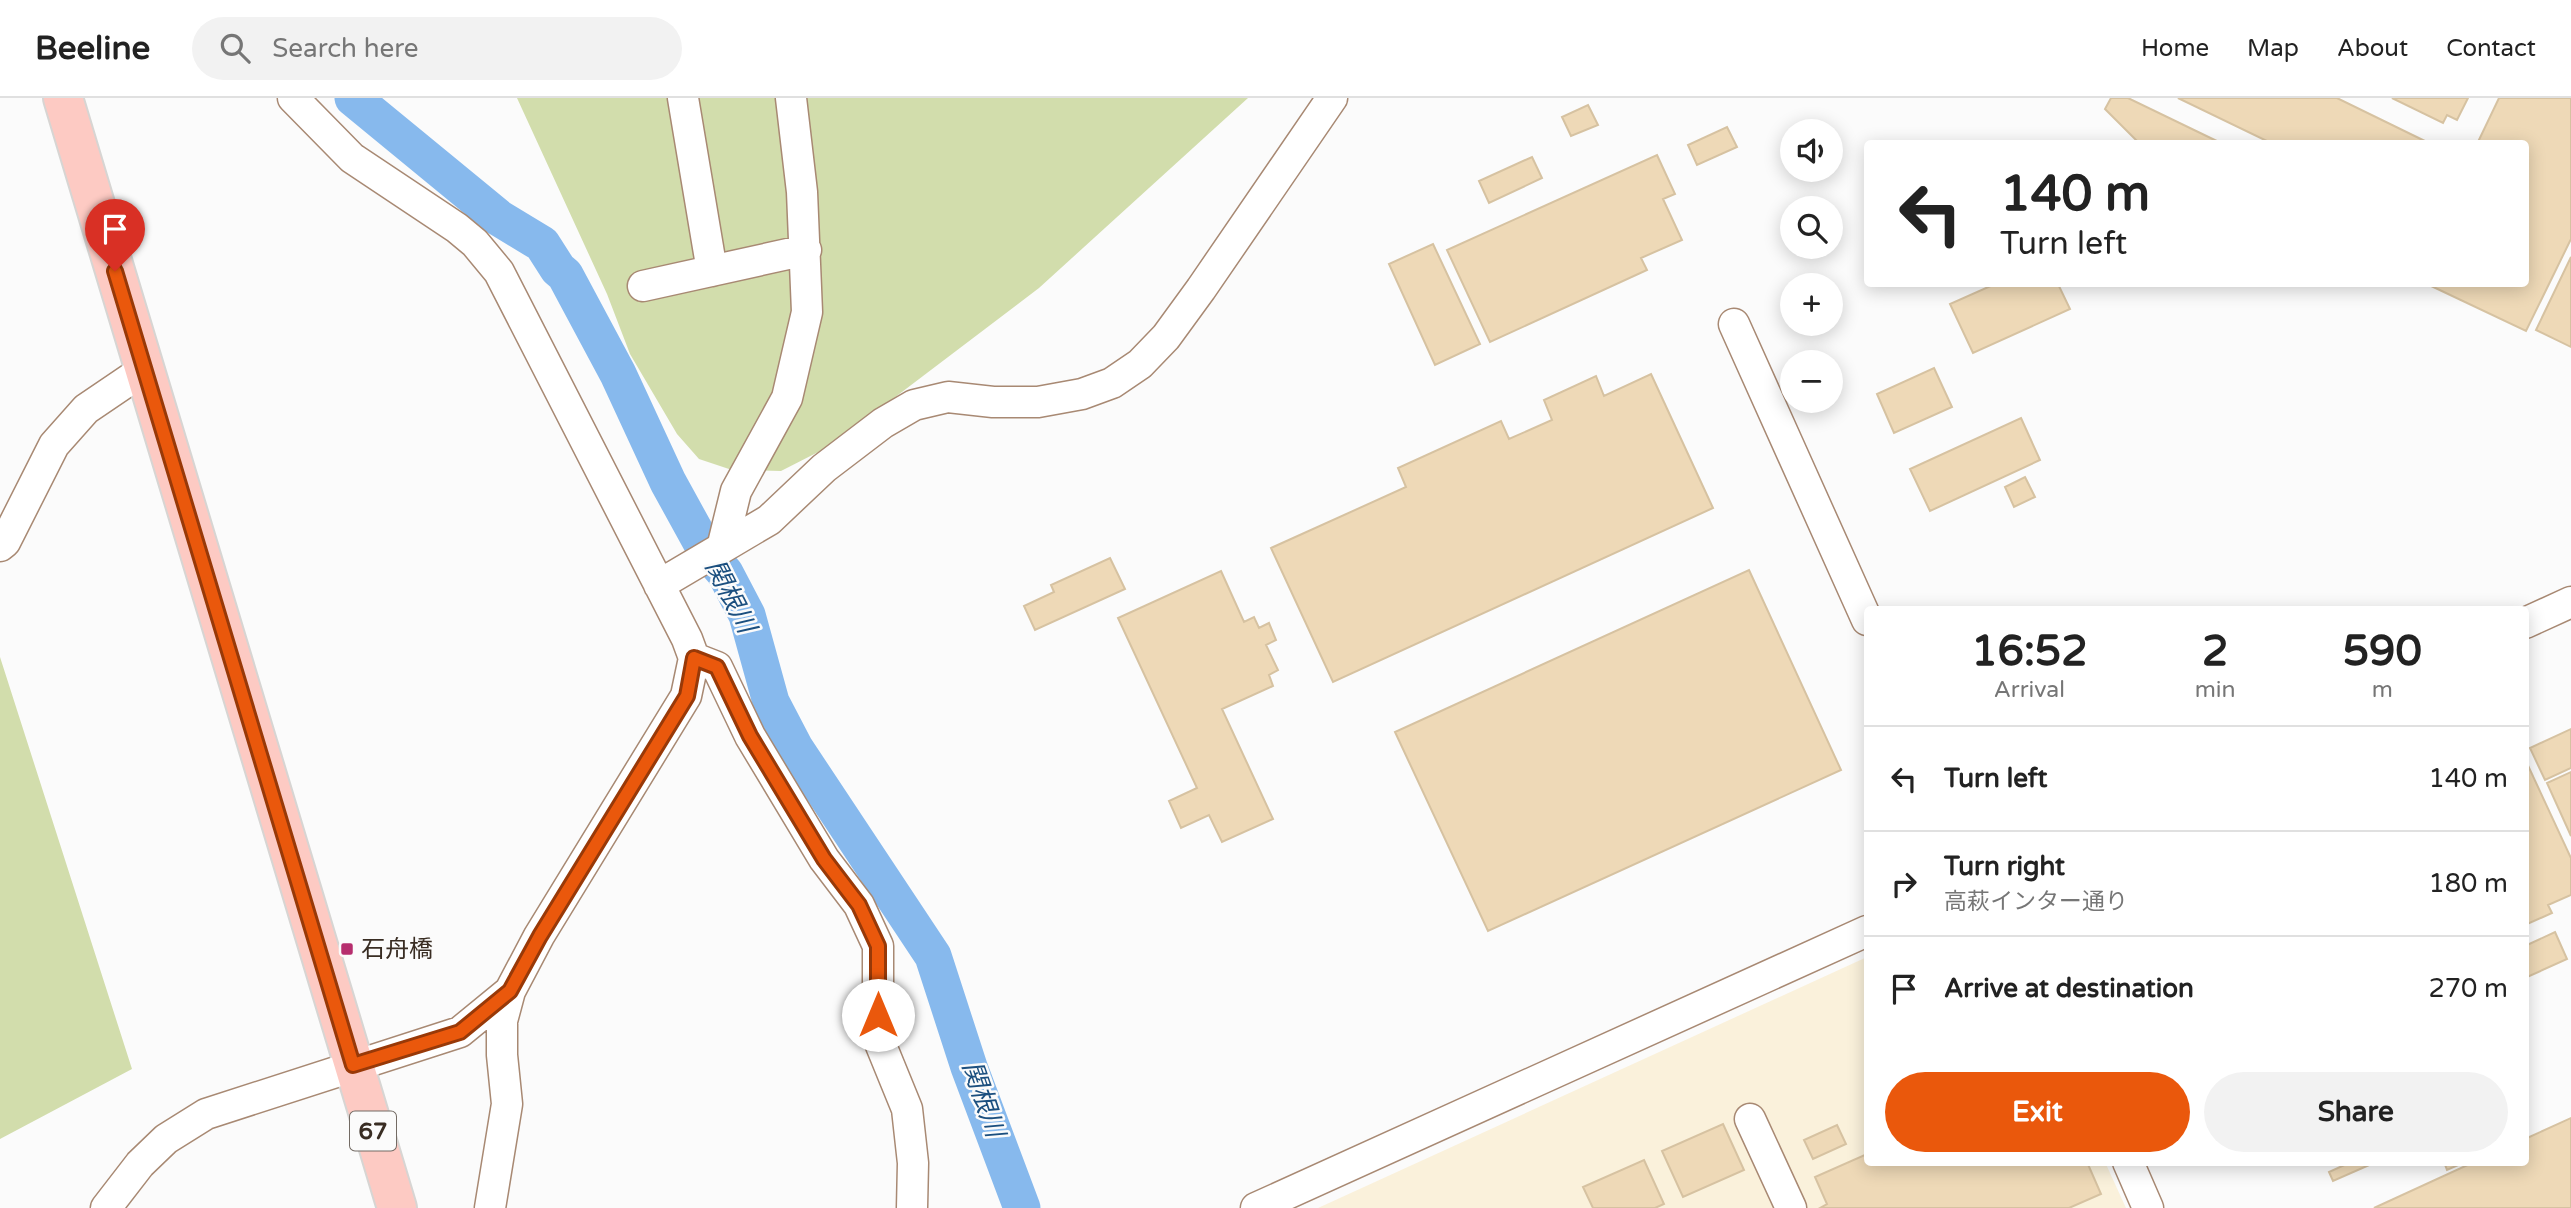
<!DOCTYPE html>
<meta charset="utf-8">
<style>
body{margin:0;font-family:"Varela Round","Noto Sans JP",sans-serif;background:#f2f2f2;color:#222;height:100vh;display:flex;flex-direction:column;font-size:26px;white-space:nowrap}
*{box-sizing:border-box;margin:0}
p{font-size:23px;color:#767676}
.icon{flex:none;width:38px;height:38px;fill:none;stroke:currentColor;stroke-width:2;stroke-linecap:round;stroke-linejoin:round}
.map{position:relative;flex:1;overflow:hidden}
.details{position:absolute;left:1864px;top:508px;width:665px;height:560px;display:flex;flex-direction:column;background:#fff;border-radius:7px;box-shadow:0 4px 18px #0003}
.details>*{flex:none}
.guide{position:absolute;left:1864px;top:42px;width:665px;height:147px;border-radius:7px;box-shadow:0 4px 18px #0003;background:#fff;color:#222;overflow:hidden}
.controls{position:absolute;left:1780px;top:21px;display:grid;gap:14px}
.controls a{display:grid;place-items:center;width:63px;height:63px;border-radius:50%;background:#fff;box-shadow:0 4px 18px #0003;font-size:35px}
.pin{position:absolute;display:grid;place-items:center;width:60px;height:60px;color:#fff;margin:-72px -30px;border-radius:50% 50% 50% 0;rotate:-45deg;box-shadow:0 0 7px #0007}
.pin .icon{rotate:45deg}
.me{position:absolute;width:77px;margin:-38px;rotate:0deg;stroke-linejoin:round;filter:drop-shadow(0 0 5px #0008)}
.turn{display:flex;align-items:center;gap:24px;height:147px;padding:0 21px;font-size:32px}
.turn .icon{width:91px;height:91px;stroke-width:2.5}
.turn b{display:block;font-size:49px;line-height:60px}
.eta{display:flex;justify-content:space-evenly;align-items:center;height:119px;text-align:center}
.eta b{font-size:42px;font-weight:800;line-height:49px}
.action{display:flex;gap:14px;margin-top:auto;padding:14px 21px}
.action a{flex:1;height:80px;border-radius:42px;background:#ea580c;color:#fff;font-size:28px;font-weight:800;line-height:80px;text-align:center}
.action a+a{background:#f2f2f2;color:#222}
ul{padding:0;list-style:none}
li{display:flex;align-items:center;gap:21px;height:105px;padding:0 21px;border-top:2px solid #e0e0e0}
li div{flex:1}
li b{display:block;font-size:26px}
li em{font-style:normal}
header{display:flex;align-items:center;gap:42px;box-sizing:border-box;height:98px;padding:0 35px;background:#fff;border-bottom:2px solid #e0e0e0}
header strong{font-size:33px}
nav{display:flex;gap:38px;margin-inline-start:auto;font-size:24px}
.search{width:490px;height:63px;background:#f2f2f2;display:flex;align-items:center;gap:18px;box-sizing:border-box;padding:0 24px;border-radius:38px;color:#767676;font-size:26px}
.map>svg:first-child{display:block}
.industrial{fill:#faf1db}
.green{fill:#d2ddac}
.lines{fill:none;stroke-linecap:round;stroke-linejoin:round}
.river{stroke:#87b9ed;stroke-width:37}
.building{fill:#eed9b7;stroke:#d6c2a1;stroke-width:2}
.minor-casing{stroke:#a88973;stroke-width:33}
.major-casing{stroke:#d7d5d3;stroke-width:42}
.minor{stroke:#fff;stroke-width:30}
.major{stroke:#fdcac3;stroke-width:38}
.route-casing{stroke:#983908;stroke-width:18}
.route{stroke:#ea580c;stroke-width:12}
.poi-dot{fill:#b62e6e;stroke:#fbfbfb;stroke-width:2.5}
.labels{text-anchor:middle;stroke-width:5;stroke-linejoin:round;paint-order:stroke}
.shield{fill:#fbfbfb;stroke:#736b64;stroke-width:2}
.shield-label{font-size:23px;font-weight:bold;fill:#392d23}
.poi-label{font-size:24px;fill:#392d23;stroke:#fbfbfb;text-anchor:start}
.water-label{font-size:26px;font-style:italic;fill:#1b4f7f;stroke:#fbfbfb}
</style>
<header>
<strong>Beeline</strong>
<div class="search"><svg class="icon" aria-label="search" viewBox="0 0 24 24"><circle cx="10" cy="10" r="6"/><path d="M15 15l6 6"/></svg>Search here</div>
<nav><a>Home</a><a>Map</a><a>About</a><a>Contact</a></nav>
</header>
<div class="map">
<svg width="2571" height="1110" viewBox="0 0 2571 1110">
<rect width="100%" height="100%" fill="#fbfbfb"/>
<path class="industrial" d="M1867 859V1064H2105L2126 1110H1318Z"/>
<path class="green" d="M517 0H1248L1039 190 832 347 781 373 732 372 699 361 677 336 630 256 607 196Z
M0 559 132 971 0 1041Z"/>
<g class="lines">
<path class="river" d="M353 0 499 120 542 146 558 171 565 177 618 276 668 384 706 453 725 475 747 517 771 604 795 650 933 858 969 969 1022 1110"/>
</g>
<path class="building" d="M2111 0H2128L2223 46H2140L2105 11Z
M2178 0H2337L2431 46H2273Z
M2392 0H2468L2457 22 2447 17 2443 25Z
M2499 0H2571V141L2526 233 2427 186H2525V46H2477Z
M1588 7 1598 27 1571 38 1562 19Z
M1727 29 1737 49 1697 67 1688 47Z
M1657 57 1675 96 1663 101 1682 142 1641 160 1647 172 1490 244 1447 152Z
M1532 59 1542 80 1489 105 1479 83Z
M1433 146 1480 246 1435 267 1389 166Z
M2571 159V249L2536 232Z
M1995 186H2058L2070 211 1973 255 1950 206Z
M1934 270 1952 309 1894 335 1877 296Z
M1651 276 1713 410 1333 584 1271 450 1406 389 1398 370 1501 323 1509 341 1552 322 1544 302 1596 278 1604 298Z
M2021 320 2040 362 1930 413 1910 371Z
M2025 379 2035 399 2014 409 2005 389Z
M1110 460 1125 491 1035 532 1024 508 1054 494 1051 487Z
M1749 472 1841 672 1488 833 1395 634Z
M1221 473 1244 524 1254 519 1259 530 1269 525 1276 542 1266 547 1278 572 1269 577 1273 588 1222 611 1273 721 1222 744 1209 717 1181 730 1169 703 1197 690 1118 520Z
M2571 631V670L2545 682 2530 650Z
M2525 661 2571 760V797L2548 807 2552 815 2525 827Z
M2571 674V738L2547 685Z
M2555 834 2567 861 2525 880V848Z
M2571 1020V1110H2374L2474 1064H2525V1041Z
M1723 1026 1744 1072 1683 1099 1662 1053Z
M1837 1027 1846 1046 1813 1061 1804 1042Z
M1867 1056V1064H2087L2101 1096 2069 1110H1820L1827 1106 1815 1079Z
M1644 1062 1664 1106 1655 1110H1593L1583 1089Z
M2351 1064H2376L2333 1083 2329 1074Z
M2444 1064H2465L2447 1072Z"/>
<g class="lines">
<defs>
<path id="minor" d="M293 0 352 60 457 130 475 145 499 174 687 541 694 560 686 598 539 838 510 893 502 923V957L507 1006 490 1110
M683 0 712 173
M643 188 806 152
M1734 226 1867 522
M0 448 5 444 54 347 86 311 145 271
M722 450 736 393 787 300 807 214 802 94 791 0
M659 487 769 422 824 370 883 325 914 307 948 299 993 304H1038L1082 296 1112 285 1140 266 1166 239 1201 191 1332 0
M2525 525 2571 504
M694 560 717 569 750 638 824 761 859 807 878 848V940L907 1011 913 1065 912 1110
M1750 1021 1791 1110
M2128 1064 2148 1110
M106 1110 140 1066 166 1041 206 1016 460 934 510 893
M1256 1110 1867 833"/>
<path id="major" d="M63 0 397 1110"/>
</defs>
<use href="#minor" class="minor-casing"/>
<use href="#major" class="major-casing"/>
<use href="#minor" class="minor"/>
<use href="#major" class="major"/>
</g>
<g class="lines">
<defs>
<path id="route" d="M115 173 353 967 460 934 510 893 540 838 687 598 694 560 717 569 750 638 824 761 859 807 878 848V917"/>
</defs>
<use href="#route" class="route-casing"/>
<use href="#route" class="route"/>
</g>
<rect class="poi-dot" x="340" y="844" width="14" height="14" rx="3.5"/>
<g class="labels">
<rect class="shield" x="350" y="1013.5" width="46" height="39" rx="5"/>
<g class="shield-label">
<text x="373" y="1041">67</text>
</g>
<g class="poi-label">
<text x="361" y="859">石舟橋</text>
</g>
<g class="water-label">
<text transform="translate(731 498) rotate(63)" y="9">関根川</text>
<text transform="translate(984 1001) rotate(71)" y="9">関根川</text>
</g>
</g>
</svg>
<div class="controls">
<a><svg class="icon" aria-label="sound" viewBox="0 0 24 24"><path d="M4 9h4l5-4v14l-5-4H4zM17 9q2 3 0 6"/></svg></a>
<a><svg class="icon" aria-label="search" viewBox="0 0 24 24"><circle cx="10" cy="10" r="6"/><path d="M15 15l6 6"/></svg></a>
<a>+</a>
<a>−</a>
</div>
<div class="pin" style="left:115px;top:173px;background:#d93025"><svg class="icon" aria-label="arrive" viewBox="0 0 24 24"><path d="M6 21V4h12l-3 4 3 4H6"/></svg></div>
<svg class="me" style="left:878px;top:917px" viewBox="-20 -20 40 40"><circle r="19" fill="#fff"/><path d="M0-13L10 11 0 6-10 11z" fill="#ea580c"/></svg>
<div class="guide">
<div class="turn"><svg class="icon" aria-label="left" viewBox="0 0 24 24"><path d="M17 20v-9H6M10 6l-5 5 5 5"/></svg><div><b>140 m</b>Turn left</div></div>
</div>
<section class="details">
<div class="eta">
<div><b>16:52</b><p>Arrival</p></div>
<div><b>2</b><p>min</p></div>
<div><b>590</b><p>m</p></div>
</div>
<ul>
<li><svg class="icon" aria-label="left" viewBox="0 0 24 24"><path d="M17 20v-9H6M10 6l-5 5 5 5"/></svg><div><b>Turn left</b></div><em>140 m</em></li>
<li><svg class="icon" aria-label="right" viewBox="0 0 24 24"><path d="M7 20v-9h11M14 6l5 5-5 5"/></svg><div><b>Turn right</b><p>高萩インター通り</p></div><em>180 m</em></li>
<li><svg class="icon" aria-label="arrive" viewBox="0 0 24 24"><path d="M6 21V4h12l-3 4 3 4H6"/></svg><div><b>Arrive at destination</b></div><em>270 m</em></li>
</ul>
<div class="action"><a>Exit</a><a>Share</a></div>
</section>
</div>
